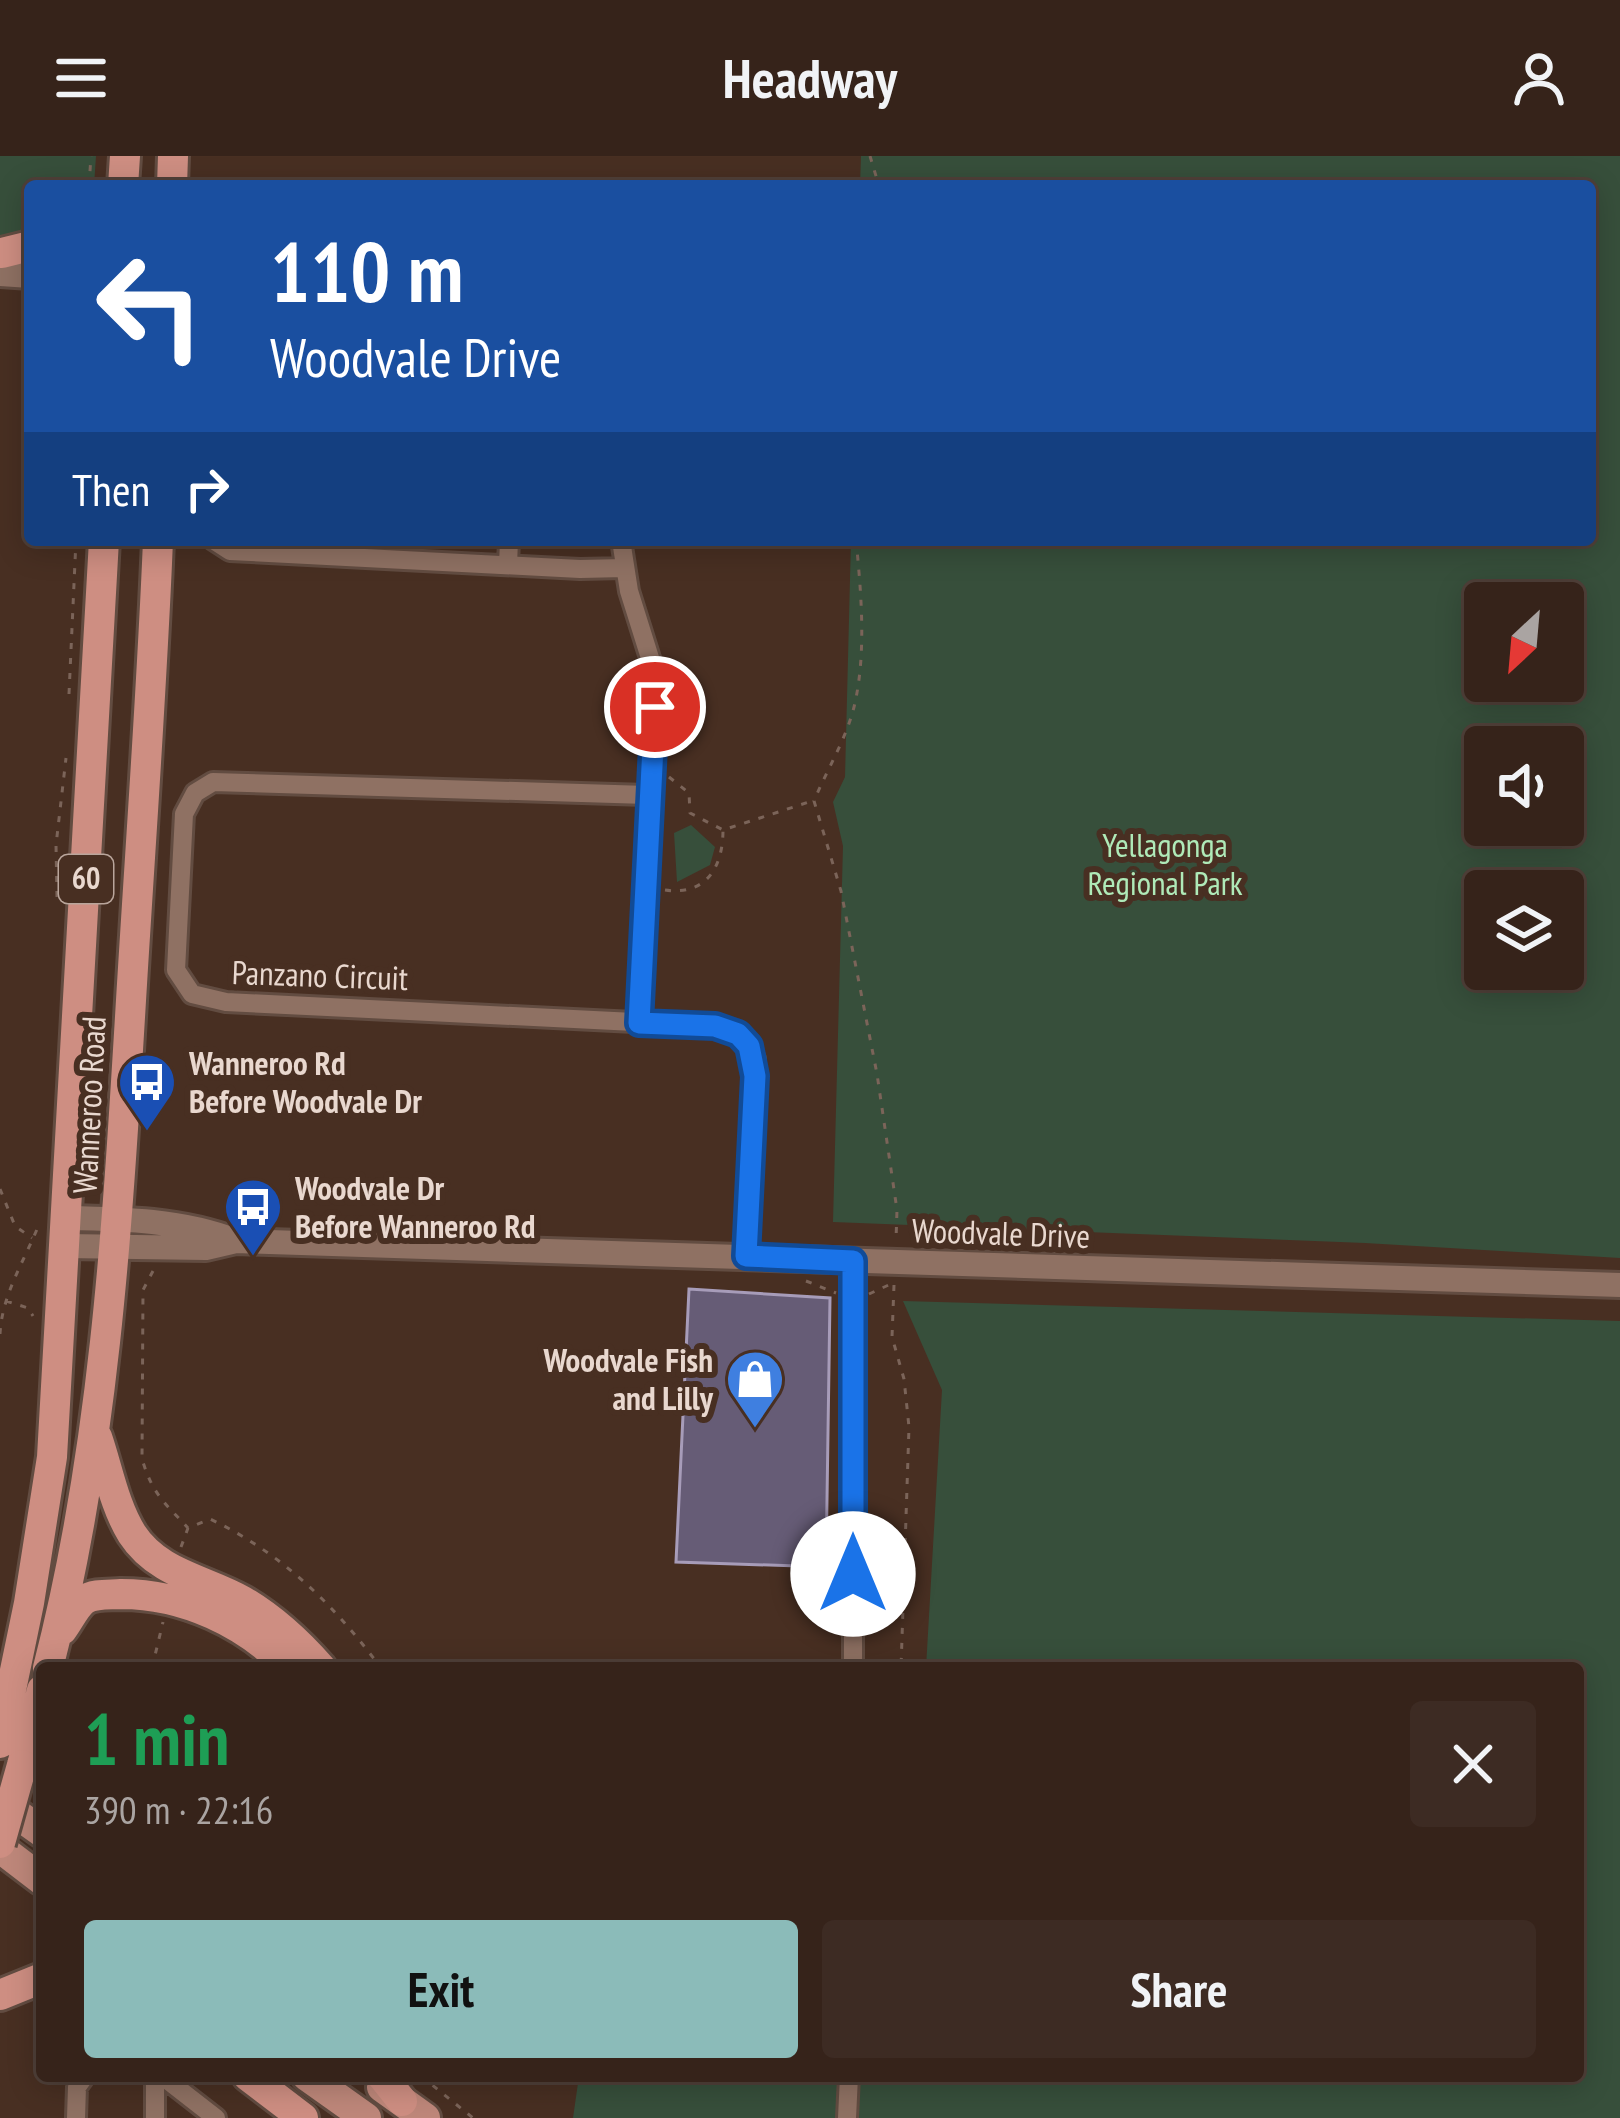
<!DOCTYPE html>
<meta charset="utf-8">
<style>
body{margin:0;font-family:"PT Sans Narrow",sans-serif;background:#3d2b23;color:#f1f3f6;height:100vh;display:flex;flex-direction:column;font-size:45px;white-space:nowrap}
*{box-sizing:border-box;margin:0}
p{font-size:39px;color:#aaa4a2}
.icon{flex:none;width:66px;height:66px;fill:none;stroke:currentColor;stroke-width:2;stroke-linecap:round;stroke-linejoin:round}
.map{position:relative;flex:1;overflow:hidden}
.panel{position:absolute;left:36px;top:1506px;width:1548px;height:420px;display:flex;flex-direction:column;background:#36231a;border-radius:12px;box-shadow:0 6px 30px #0003,0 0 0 3px #504039}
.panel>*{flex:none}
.hud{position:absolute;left:24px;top:24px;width:1572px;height:366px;border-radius:12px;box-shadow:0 6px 30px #0003,0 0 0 3px #504039;background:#1a4fa0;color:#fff;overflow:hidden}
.needle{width:78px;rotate:206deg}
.fabs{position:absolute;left:1464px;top:426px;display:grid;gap:24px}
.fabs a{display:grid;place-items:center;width:120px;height:120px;border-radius:12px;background:#36231a;box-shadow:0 6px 30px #0003,0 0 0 3px #504039;font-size:60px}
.pin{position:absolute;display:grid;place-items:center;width:102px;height:102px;color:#fff;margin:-51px;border:6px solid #fff;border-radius:50%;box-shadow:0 3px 12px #0007}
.me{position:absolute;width:132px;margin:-66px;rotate:0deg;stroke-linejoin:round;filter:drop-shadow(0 0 9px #0008)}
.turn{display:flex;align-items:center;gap:42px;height:252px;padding:0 48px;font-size:54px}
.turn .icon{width:156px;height:156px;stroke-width:2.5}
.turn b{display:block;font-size:84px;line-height:102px}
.then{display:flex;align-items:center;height:114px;padding:0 48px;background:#0003;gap:24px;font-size:45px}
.round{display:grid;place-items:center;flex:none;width:126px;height:126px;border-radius:12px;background:#3d2b23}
.summary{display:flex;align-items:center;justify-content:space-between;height:204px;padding:0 48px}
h1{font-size:72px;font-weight:700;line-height:90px;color:#1e9e55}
.action{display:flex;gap:24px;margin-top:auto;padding:24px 48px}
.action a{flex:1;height:138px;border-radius:12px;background:#8bbbb9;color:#111;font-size:48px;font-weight:700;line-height:138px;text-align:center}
.action a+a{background:#3d2b23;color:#f1f3f6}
header{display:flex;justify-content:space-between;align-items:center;height:156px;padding:0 48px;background:#36231a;font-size:54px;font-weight:700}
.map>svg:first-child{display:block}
.green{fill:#374f3b;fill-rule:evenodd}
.building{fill:#665c76;stroke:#a79cb9;stroke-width:3}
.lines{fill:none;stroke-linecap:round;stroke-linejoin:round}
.minor-casing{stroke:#624c41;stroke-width:24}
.tertiary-casing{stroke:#624c41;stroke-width:30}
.primary-casing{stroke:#624c41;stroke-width:36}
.trunk-casing{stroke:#624c41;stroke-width:36}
.path{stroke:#7b6459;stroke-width:3;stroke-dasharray:6 9;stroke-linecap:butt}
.minor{stroke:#8f7163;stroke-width:18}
.tertiary{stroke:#8f7163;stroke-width:24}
.primary{stroke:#be877a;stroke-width:30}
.trunk{stroke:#ce8e82;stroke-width:30}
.trunk-bridge-casing{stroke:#624c41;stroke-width:36;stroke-linecap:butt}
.trunk-bridge{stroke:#ce8e82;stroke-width:30}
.route-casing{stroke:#114b97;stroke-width:30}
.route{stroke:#1a73e8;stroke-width:21}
.labels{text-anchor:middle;stroke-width:12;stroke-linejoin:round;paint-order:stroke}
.shield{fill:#482f22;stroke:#b9a59b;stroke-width:3}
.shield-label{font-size:30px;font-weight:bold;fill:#e9d8cf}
.park-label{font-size:33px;fill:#afeab8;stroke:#482f22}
.street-label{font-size:33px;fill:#e9d8cf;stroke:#482f22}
.poi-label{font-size:33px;font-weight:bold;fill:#e9d8cf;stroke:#482f22;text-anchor:start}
</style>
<header><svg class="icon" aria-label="menu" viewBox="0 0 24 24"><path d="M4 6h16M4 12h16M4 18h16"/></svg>Headway<svg class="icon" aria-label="person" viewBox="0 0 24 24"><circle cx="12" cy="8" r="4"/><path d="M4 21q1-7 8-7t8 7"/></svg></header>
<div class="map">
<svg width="1620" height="1962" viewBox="0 0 1620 1962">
<rect width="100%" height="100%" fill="#482f22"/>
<path class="green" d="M0 0H96L94 30H30V81L0 79Z
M861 0H1620V1102L1365 1087 833 1066 843 690 833 646 845 621 851 384H1590V30H860ZM1563 447V525H1485V447ZM1485 591H1563V669H1485ZM1563 735V813H1485V735Z
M691 669 715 691 710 709 677 726 674 677Z
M903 1145 1620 1165V1962H573L579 1920H1578V1512H926L942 1234Z"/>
<path class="building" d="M689 1133 830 1142 826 1411 676 1406Z"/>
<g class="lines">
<defs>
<path id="minor" d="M213 384 230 395 580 413 624 412
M621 384 629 435 655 518 639 867
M508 409 509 384
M647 639 213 626 195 637 184 658 176 814 192 838 226 846 715 870C736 877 747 882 755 903L746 1100
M853 1512V1105
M162 1920 216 1962
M76 1962 77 1931 85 1920
M155 1962V1920
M847 1962 849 1920"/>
<path id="tertiary" d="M0 118 30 120
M67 1062C124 1063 182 1064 236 1085
M65 1090 206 1092 236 1085 1620 1129"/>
<path id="primary" d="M0 1646 42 1676
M0 1692 42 1724
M307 1920 366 1962
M382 1931 425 1962"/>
<path id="trunk" d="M123 30 125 0
M172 30 173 0
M2 97 30 90
M97 1281C108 1313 114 1349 132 1378 158 1418 204 1423 243 1445 272 1462 299 1487 321 1512
M62 1474C69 1465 75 1451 84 1444 94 1437 110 1439 121 1438 184 1438 246 1467 289 1512
M48 1512C106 1287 118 1059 132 828 141 680 152 532 158 384
M0 1587 29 1447 52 1301 104 384
M22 1609 42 1534
M0 1839 42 1822
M248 1920 303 1962
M382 1920 402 1945"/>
</defs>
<use href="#minor" class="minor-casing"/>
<use href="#tertiary" class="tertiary-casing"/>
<use href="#primary" class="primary-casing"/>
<use href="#trunk" class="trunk-casing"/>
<path class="path" d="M870 0 879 30
M89 30 91 0
M856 384C861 434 866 492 856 542 849 579 828 611 814 645L841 735 877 918 897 1054 896 1084
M69 538 76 384
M669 621 689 637 690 657 723 674 812 645
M665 734C707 740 723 710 723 674
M57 741 56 689 66 602
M0 1033 15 1070 32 1082
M153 1115 143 1134 142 1303C153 1339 164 1346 188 1372
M806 1125 836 1137
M894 1129 892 1181 904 1223 909 1271 901 1512
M869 1138 893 1127
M6 1145 28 1152 33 1160
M0 1178C2 1138 25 1104 40 1066
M181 1391 188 1372 210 1363C282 1397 334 1449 381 1512
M152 1512 163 1466
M421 1920 473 1962"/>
<use href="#minor" class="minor"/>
<use href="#tertiary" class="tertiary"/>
<use href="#primary" class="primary"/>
<use href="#trunk" class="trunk"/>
<defs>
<path id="trunk-bridge" d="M0 1687 22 1609"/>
</defs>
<use href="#trunk-bridge" class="trunk-bridge-casing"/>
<use href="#trunk-bridge" class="trunk-bridge"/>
</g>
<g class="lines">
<defs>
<path id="route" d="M655 551 639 867 715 870 738 878 749 890 755 920 746 1100 853 1105V1418"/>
</defs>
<use href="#route" class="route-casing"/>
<use href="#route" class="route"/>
</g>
<defs>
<symbol id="bus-pin" viewBox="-11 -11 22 30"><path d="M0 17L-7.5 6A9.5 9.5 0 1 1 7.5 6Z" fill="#1a4fb4" stroke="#482f22"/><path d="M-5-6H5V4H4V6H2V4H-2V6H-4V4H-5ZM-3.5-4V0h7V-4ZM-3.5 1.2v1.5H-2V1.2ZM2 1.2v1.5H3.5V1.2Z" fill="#fff"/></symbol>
<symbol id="shop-pin" viewBox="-11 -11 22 30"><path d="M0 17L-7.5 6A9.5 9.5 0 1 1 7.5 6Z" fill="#3f7fe0" stroke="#482f22"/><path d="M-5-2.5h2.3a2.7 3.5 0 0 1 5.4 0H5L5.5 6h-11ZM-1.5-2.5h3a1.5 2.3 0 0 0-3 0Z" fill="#fff"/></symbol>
</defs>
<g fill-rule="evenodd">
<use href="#bus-pin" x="114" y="893" width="66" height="90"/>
<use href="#bus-pin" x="220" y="1018" width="66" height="90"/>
<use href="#shop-pin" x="722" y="1190" width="66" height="90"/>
</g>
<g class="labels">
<rect class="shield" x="59" y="699" width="54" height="48" rx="9"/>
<g class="shield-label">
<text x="86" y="733">60</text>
</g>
<g class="park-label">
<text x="1165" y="701">Yellagonga<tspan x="1165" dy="38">Regional Park</tspan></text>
</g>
<g class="street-label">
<text transform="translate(320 819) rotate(2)" y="12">Panzano Circuit</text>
<text transform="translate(89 949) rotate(-87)" y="12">Wanneroo Road</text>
<text transform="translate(1001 1077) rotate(2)" y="12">Woodvale Drive</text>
</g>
<g class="poi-label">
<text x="189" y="919">Wanneroo Rd<tspan x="189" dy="38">Before Woodvale Dr</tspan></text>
<text x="295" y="1044">Woodvale Dr<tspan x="295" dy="38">Before Wanneroo Rd</tspan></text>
<text x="713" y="1216" text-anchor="end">Woodvale Fish<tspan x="713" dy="38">and Lilly</tspan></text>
</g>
</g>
</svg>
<div class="fabs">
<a><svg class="needle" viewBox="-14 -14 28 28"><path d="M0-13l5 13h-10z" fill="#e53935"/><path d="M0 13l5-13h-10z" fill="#aaa4a2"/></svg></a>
<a><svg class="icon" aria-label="sound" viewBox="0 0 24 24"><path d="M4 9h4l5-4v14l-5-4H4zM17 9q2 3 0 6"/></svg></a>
<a><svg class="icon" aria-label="layers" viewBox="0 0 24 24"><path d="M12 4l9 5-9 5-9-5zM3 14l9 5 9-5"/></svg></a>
</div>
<div class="pin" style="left:655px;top:551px;background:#d93025"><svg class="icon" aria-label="arrive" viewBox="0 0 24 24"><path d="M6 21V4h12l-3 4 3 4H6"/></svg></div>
<svg class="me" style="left:853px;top:1418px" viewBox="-20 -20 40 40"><circle r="19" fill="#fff"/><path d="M0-13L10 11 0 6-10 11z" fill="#1a73e8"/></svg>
<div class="hud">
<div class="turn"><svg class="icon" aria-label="left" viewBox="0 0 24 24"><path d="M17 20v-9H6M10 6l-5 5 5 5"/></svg><div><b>110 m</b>Woodvale Drive</div></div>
<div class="then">Then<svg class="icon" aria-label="right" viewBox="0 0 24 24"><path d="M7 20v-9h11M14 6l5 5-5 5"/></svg></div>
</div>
<section class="panel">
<div class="summary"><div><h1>1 min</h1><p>390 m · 22:16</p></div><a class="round"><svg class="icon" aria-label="close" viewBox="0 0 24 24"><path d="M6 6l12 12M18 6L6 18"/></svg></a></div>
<div class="action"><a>Exit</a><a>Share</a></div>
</section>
</div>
